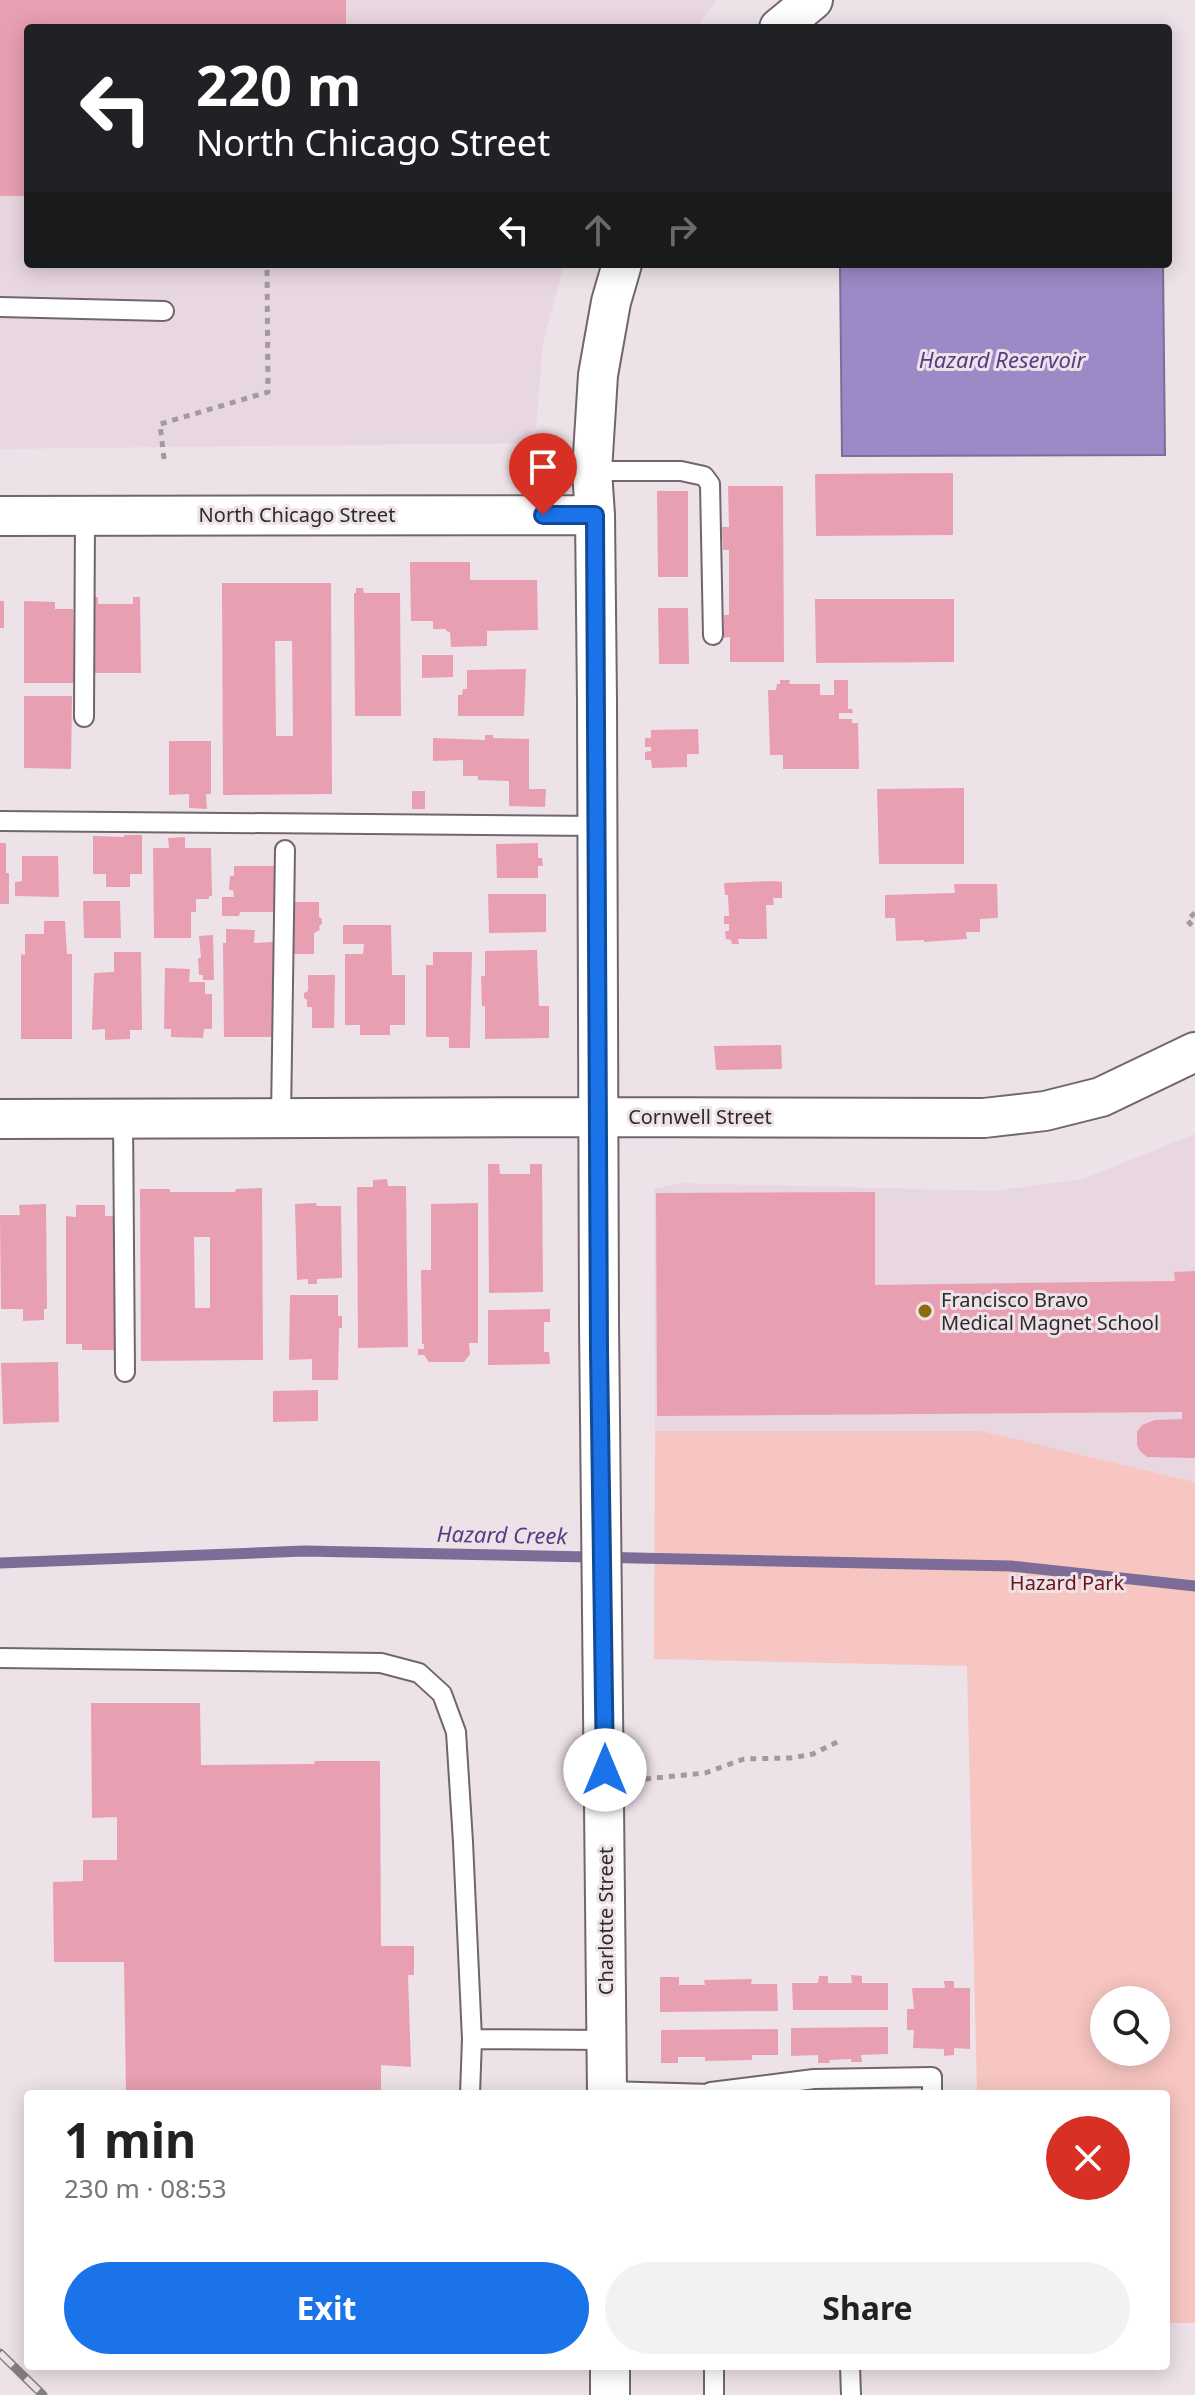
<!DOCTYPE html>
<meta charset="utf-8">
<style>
body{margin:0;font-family:"Noto Sans",sans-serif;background:#f2f2f2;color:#222;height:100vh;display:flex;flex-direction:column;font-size:30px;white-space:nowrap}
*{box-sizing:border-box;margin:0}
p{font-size:26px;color:#767676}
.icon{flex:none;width:44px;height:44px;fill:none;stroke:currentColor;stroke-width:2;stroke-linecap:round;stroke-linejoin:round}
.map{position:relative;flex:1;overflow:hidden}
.side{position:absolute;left:24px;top:2090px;width:1146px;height:280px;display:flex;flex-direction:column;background:#fff;border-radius:8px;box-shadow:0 4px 20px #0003}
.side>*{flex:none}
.guide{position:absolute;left:24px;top:24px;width:1148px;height:244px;border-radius:8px;box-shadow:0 4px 20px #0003;background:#202124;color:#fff;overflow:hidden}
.buttons{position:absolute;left:1090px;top:1986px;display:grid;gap:16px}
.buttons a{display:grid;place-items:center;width:80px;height:80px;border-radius:50%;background:#fff;box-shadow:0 4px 20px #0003;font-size:40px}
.pin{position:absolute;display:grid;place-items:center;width:68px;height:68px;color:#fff;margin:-82px -34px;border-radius:50% 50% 50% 0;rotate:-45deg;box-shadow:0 0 8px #0007}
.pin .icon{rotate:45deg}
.me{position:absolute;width:88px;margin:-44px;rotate:0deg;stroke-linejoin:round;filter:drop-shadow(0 0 6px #0008)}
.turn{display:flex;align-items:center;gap:28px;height:168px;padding:0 40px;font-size:36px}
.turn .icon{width:104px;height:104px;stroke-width:2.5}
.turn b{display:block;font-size:56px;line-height:68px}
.lanes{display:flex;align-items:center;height:76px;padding:0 40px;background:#0003;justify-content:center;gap:40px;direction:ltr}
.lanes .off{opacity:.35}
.round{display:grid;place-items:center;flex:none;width:84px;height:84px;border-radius:42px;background:#f2f2f2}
.headline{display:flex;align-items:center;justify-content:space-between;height:136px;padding:0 40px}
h1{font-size:48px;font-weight:700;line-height:60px}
.primary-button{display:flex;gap:16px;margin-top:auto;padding:16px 40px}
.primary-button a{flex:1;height:92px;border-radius:48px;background:#1a73e8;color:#fff;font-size:32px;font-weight:700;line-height:92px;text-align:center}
.primary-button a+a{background:#f2f2f2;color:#222}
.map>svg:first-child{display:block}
.built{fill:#e8d6e1}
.green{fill:#f8c6c2;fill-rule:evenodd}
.water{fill:#9d89c5;stroke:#7c6c97;stroke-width:2}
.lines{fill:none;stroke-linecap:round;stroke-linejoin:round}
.stream{stroke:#7c6c97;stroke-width:11}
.building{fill:#e89fb1;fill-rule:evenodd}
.service-casing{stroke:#70666c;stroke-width:22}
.minor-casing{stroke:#70666c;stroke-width:42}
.path{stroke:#a29a9e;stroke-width:5;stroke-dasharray:6 6;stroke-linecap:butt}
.service{stroke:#fff;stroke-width:18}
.minor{stroke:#fff;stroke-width:38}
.rail-casing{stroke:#857e81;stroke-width:9}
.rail{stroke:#ede2e8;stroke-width:6;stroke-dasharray:18;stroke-linecap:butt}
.route-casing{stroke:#114b97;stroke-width:20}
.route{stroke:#1a73e8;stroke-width:14}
.poi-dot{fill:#8c6c0d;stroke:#ede2e8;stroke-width:3}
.labels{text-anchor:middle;stroke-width:6;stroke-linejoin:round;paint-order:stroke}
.street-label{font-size:20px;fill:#2e2a2c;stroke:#ede2e8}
.poi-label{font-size:20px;fill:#2e2a2c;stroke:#ede2e8;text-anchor:start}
.park-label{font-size:20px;fill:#6a1318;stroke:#ede2e8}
.water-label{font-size:22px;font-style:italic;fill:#583b85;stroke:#ede2e8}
</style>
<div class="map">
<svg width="1195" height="2395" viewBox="0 0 1195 2395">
<rect width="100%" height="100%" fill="#ede2e8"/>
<path class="built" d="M0 0H717L696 28H28V264H564L543 343 536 426 521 443 0 449Z
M1195 1134V1482L981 1431H655L654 1189 679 1183 994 1191 1083 1179Z"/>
<path class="green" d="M655 1431H981L1195 1482V2323H1166V2094H977L967 1666 654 1659ZM1104 2000H1156V2052H1104Z"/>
<path class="water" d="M840 264H1163L1165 455 842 456Z"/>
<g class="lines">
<path class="stream" d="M0 1563 304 1551 1011 1566 1195 1586"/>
</g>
<path class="building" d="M0 0H346V27L28 28V196H0Z
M953 473V535L816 536 815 474Z
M728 486H783L784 662H730V637L724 638V615H729V550H723L722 527H729Z
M657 491H688V577H658Z
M410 562H470V580H537L538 630 487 631V646L451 647 450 632 446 631V629H433V621H411Z
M222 583H331L332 794 223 795ZM275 641H292L293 736H276Z
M356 588H363L364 593H400L401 716H355L354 593H356Z
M92 597H98V604H133V597H140L141 673H93Z
M815 599H954V662L816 663Z
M0 601H4V628H0Z
M24 601 55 602V609H73L74 683H24Z
M658 608H688L689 664H659Z
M422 655H453V677L422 678Z
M526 669 524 716H458V695H462L463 689H467V670Z
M780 680H790L789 684H820V695H834V680H848V709H852L853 713H839V719H852V723H858L859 769H783V755H770L768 690H776L777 684H780Z
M24 696H72L71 769 24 768Z
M698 729 699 754H687V767L652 768 651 760H645V752L651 751V747H645V738H651V730Z
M485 735H493V738L529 739V789H546L545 807 509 806V781L478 780V776H463V760L433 761V738L485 740Z
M169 741H211V794H206L207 809 189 808V794L169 795Z
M964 788V864H879L877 789Z
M412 791H425V809H412Z
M124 835H142V874H130V887H106V874H93V836L124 837Z
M185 837V848H211L212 896H209V899H196V912H191V938H154L153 848H169L168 838Z
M0 843H6V873H9V904H0Z
M538 843V858H542L543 866H538V878H497L496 844Z
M22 856H58L59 897 15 896V882L22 881Z
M234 866H275V912H240L239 916H222V897H234L233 890H229L230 876H234Z
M773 881 782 882V898H773L774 905H766L767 939H738L739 944H732L731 940 726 939 725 931H729V924H724V916H729L728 895H725L724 883Z
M954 884H997L998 918 980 919V932H966L967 939 924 942V940L896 941 895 918H885V895L955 893Z
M488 894H546V932L489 933Z
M83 901H120L121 938H84Z
M292 902H319V917L322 919V924L319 926 320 930 314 933V954H291Z
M44 921H65L67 954H72V1039H21V954L25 955V934H44Z
M343 925H391L392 975H405V1025H390V1035H360V1025H345V954H363L364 944H343Z
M226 929 255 930 254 943 273 942 274 1037H224L223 943H226Z
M213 935 214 980H203V975H199L198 958H201L199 936Z
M537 950 539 1006H549V1038L485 1039V1006H482L481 976H485V951Z
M114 952H141L142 1030H130V1039L105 1040V1029L92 1030 94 973 114 972Z
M433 952H472L470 1048H449V1037H426V965H433Z
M165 968 190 969 189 982H205V994H212V1029H204L203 1038 171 1037V1029H164Z
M308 975H335L334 1028H312V1007H307V1000L304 998V993L308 991Z
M781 1045 782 1069 716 1070 714 1046Z
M488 1164H499L500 1174H530V1164H542L543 1292 489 1293Z
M387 1179 388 1186H406L408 1347 358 1348 357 1187H373V1180Z
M262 1188 263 1360 141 1361 140 1189H170V1192H235L236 1189ZM194 1237H210V1308H195Z
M875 1192V1285L1175 1281 1174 1272 1195 1271V1458L1147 1457 1140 1451 1137 1445V1432L1142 1425 1155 1420 1182 1419V1412L657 1416 656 1193Z
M316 1203 317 1206H341L342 1278 317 1279V1284H308V1279L297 1280 295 1204Z
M478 1203V1343H469L470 1354 464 1362H429L424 1355H418V1349H424V1344H422L421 1270H431V1204Z
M46 1204 47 1309H44V1320L23 1321V1309H1L0 1215H20L19 1205Z
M76 1205H105V1216H116L117 1350H82V1344H66V1216L76 1217Z
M290 1295H338V1316H342V1328H339L338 1380H312V1359L289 1360Z
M550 1309V1322H544V1352H549L550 1364 488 1365V1310Z
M58 1362 59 1422 3 1424 1 1363Z
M318 1390V1421L273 1422V1391Z
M91 1703H200L201 1765 314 1764 315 1761H380L381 1946H414V1975H408L411 2067 381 2065V2094H126L124 1962H54L53 1882 83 1881V1860H117V1817L92 1818Z
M851 1975 862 1976V1983H888V2010H793L792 1983H818L819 1976H828V1983H852Z
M660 1977H679V1985H705L704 1980 752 1979 751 1984H777L778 2011 660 2012Z
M944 1981H954V1988H970V2049L954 2048V2055L944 2056V2049L913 2048 914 2030H907V2009H914L912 1988H945Z
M888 2027V2054L861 2055 862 2062H851V2059L829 2060 830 2063H818V2055L791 2056V2028Z
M778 2029V2055H752V2060L705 2061V2057H678V2063H661V2030Z"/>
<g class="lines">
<defs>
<path id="service" d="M0 307 164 311
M592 471H681L704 476 710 484 713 635
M84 717 85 516
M0 821 598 826
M281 1117 285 850
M123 1118 125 1372
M0 1658 381 1663 419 1673 442 1694 456 1732 463 1842 472 2039 607 2040
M607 2091 711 2094
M711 2092 814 2079 932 2077V2094
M470 2094 472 2039
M714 2366V2395
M850 2366 851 2395"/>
<path id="minor" d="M779 28 813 0
M0 516 595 515
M0 1119 598 1117 984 1118 1045 1111 1101 1097 1195 1052
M607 2094 599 1322 597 701 595 515 592 471 598 375 611 302 622 264
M610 2366V2395"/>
</defs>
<use href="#service" class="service-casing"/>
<use href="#minor" class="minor-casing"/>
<path class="path" d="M164 459 160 424 268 392 267 264
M1195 913 1187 920 1195 929
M645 1779 705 1773 744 1759 791 1758 813 1754 841 1740"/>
<use href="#service" class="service"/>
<use href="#minor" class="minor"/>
<defs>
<path id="rail" d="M0 2353 43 2395"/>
</defs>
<use href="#rail" class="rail-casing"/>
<use href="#rail" class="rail"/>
</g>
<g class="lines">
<defs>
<path id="route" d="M543 515H595L599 1351 605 1770"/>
</defs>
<use href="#route" class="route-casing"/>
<use href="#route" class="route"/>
</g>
<circle class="poi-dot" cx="925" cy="1311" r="8"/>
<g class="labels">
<g class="street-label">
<text x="297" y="522">North Chicago Street</text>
<text x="700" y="1124">Cornwell Street</text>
<text transform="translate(606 1921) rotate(-90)" y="7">Charlotte Street</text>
</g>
<g class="poi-label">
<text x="941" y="1307">Francisco Bravo<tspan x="941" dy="23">Medical Magnet School</tspan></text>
</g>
<g class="park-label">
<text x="1067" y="1590">Hazard Park</text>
</g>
<g class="water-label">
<text x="1002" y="368">Hazard Reservoir</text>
<text transform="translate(502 1535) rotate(1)" y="8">Hazard Creek</text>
</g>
</g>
</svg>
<div class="buttons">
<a><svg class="icon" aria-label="search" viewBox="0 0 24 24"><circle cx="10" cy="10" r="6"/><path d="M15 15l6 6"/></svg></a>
</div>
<div class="pin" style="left:543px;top:515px;background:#d93025"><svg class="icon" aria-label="arrive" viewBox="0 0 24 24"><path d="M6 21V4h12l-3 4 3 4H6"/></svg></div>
<svg class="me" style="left:605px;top:1770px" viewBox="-20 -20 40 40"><circle r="19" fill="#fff"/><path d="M0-13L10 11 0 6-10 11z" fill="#1a73e8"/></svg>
<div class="guide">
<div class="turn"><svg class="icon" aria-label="left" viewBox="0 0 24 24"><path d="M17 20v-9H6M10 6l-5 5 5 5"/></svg><div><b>220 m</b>North Chicago Street</div></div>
<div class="lanes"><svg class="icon" aria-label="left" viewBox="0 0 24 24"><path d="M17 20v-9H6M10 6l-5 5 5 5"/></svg><svg class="icon off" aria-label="ahead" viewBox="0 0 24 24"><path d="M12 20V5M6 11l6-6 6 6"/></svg><svg class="icon off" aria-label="right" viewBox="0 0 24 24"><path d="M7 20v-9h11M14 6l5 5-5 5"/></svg></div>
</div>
<section class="side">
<div class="headline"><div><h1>1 min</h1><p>230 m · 08:53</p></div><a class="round" style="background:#d93025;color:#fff"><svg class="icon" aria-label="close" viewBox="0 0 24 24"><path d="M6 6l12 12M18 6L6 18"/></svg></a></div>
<div class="primary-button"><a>Exit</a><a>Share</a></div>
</section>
</div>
